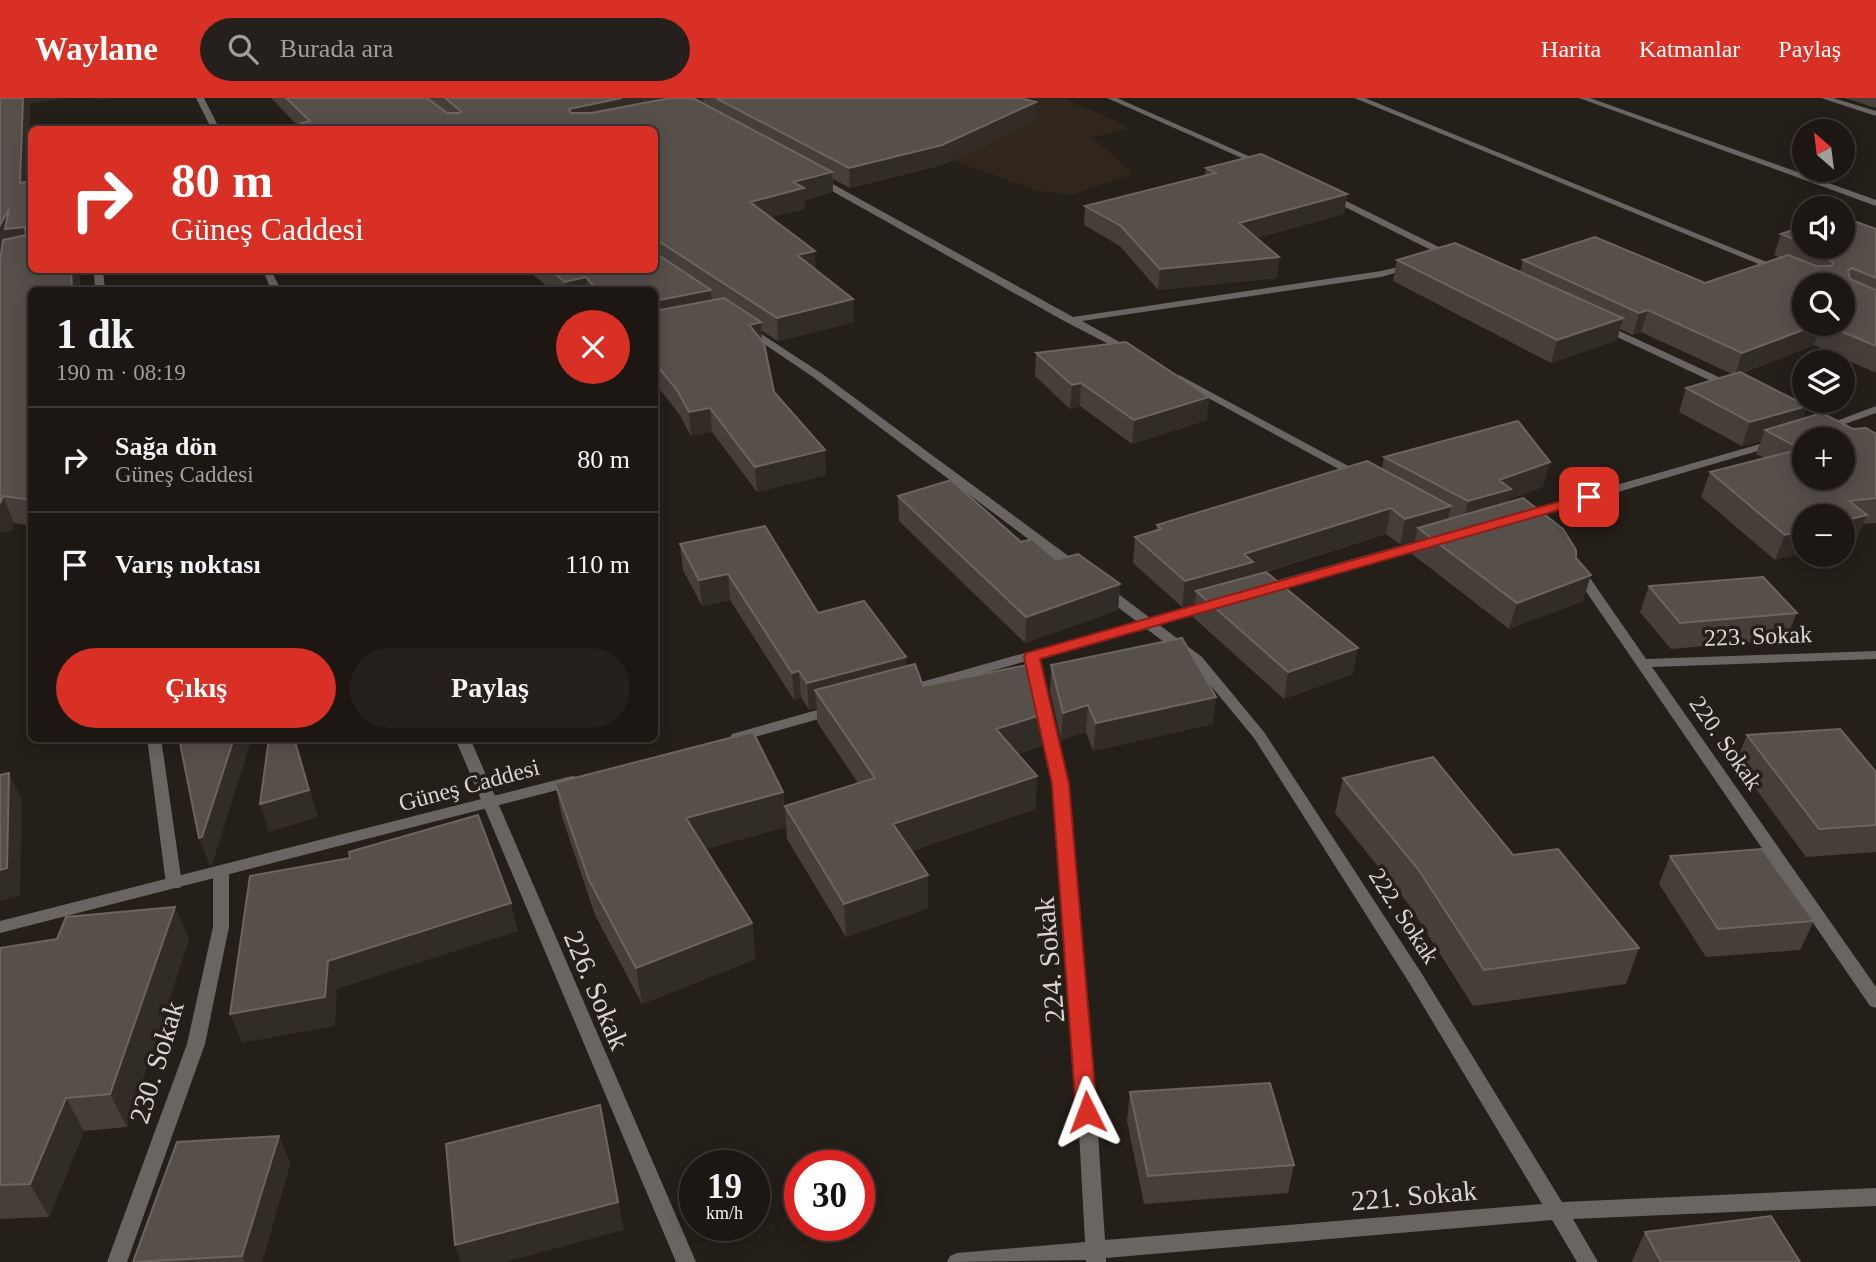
<!DOCTYPE html>
<html lang="tr">
<meta charset="utf-8">
<style>
body{margin:0;font-family:Georgia,serif;background:#25201c;color:#f1f3f6;height:100vh;display:flex;flex-direction:column;font-size:26px;white-space:nowrap}
*{box-sizing:border-box;margin:0}
p{font-size:23px;color:#a09fa0}
.icon{flex:none;width:38px;height:38px;fill:none;stroke:currentColor;stroke-width:2;stroke-linecap:round;stroke-linejoin:round}
.map{position:relative;flex:1;overflow:hidden}
.panel{position:absolute;left:28px;top:189px;width:630px;height:455px;display:flex;flex-direction:column;background:#1c1713;border-radius:10px;box-shadow:0 4px 18px #0003,0 0 0 2px #3a3633}
.panel>*{flex:none}
.hud{position:absolute;left:28px;top:28px;width:630px;height:147px;border-radius:10px;box-shadow:0 4px 18px #0003,0 0 0 2px #3a3633;background:#d93025;color:#fff;overflow:hidden}
.needle{width:46px;rotate:332deg}
.fabs{position:absolute;left:1792px;top:21px;display:grid;gap:14px}
.fabs a{display:grid;place-items:center;width:63px;height:63px;border-radius:50%;background:#1c1713;box-shadow:0 4px 18px #0003,0 0 0 2px #3a3633;font-size:35px}
.speed{position:absolute;left:679px;top:1052px;display:flex;gap:14px;font-size:35px;font-weight:700;text-align:center}
.speed>*{display:grid;place-content:center;width:91px;height:91px;border-radius:50%;background:#1c1713;box-shadow:0 4px 18px #0003,0 0 0 2px #3a3633;line-height:1}
.speed small{font-size:18px;font-weight:400}
.speed .limit{border:10px solid #d22;background:#fff;color:#111}
.pin{position:absolute;display:grid;place-items:center;width:60px;height:60px;color:#fff;margin:-30px;border-radius:14px;box-shadow:0 4px 10px #0006}
.me{position:absolute;width:77px;margin:-38px;rotate:357deg;stroke-linejoin:round;filter:drop-shadow(0 0 5px #0008)}
.turn{display:flex;align-items:center;gap:24px;height:147px;padding:0 28px;font-size:32px}
.turn .icon{width:91px;height:91px;stroke-width:2.5}
.turn b{display:block;font-size:49px;line-height:60px}
.round{display:grid;place-items:center;flex:none;width:74px;height:74px;border-radius:37px;background:#25201c}
.head{display:flex;align-items:center;justify-content:space-between;height:119px;padding:0 28px}
h1{font-size:42px;font-weight:700;line-height:52px}
.primary-button{display:flex;gap:14px;margin-top:auto;padding:14px 28px}
.primary-button a{flex:1;height:80px;border-radius:42px;background:#d93025;color:#fff;font-size:28px;font-weight:700;line-height:80px;text-align:center}
.primary-button a+a{background:#25201c;color:#f1f3f6}
ul{padding:0;list-style:none}
li{display:flex;align-items:center;gap:21px;height:105px;padding:0 28px;border-top:2px solid #3a3633}
li div{flex:1}
li b{display:block;font-size:26px}
li em{font-style:normal}
header{display:flex;align-items:center;gap:42px;box-sizing:border-box;height:98px;padding:0 35px;background:#d93025;color:#fff}
header strong{font-size:33px}
nav{display:flex;gap:38px;margin-inline-start:auto;font-size:24px}
.search{width:490px;height:63px;background:#25201c;display:flex;align-items:center;gap:18px;box-sizing:border-box;padding:0 24px;border-radius:38px;color:#a09fa0;font-size:26px}
.map>svg:first-child{display:block}
.built{fill:#31261c}
.lines{fill:none;stroke-linecap:round;stroke-linejoin:round}
.minor{fill:#696562;fill-rule:evenodd}
.tertiary{fill:#696562;fill-rule:evenodd}
.wall{fill:#463f39;fill-rule:evenodd}
.shaded-wall{fill:#322c26}
.building{fill:#564f4a;stroke:#6b645f;stroke-width:2;fill-rule:evenodd}
.route{fill:#d93025;stroke:#8d1f18;stroke-width:2}
.labels{text-anchor:middle;stroke-width:7;stroke-linejoin:round;paint-order:stroke}
.street-label{font-size:24px;fill:#dad5d1;stroke:#251f19}
.near-street-label{font-size:28px;fill:#dad5d1;stroke:#251f19}
</style>
<header>
<strong>Waylane</strong>
<div class="search"><svg class="icon" aria-label="search" viewBox="0 0 24 24"><circle cx="10" cy="10" r="6"/><path d="M15 15l6 6"/></svg>Burada ara</div>
<nav><a>Harita</a><a>Katmanlar</a><a>Paylaş</a></nav>
</header>
<div class="map">
<svg width="1876" height="1164" viewBox="0 0 1876 1164">
<rect width="100%" height="100%" fill="#251f19"/>
<path class="built" d="M805 0H1064L1131 30 1091 40 1114 57 1132 76 1071 97 1039 93 901 45Z"/>
<g class="lines">
<path class="minor" d="M196 0H204L220 32H212Z
M1107 0H1117L1269 67 1262 69Z
M1354 0H1365L1786 172 1778 174Z
M1579 0H1590L1876 102V108Z
M1821 0H1833L1876 13V18Z
M814 79H820L1073 219 1381 173 1411 166 1416 169 1381 179 1082 223 1134 252 1135 254 1130 257 1066 224 814 83Z
M1330 95 1453 156 1455 158 1447 160 1327 100V96Z
M94 172H103L105 192H95Z
M263 172H271L281 192H271Z
M1602 225 1736 287 1737 289 1732 292 1728 291 1598 230V226Z
M746 226 821 275 1082 468 1083 471 1082 474H1072L813 279 742 231V227Z
M1179 277 1365 377 1367 379 1361 383 1357 381 1175 282 1174 280Z
M1578 469 1583 470 1646 561 1876 553V561L1652 569 1876 889V910L1870 908 1572 473Z
M1104 488 1109 489 1202 559 1264 634 1422 876 1562 1104 1876 1090V1108L1573 1121 1598 1164H1577L1552 1122 1106 1160V1164H1086V1162L947 1164 950 1158 957 1155 1085 1144 1075 959 1053 686 1025 559 1032 555 1039 559 1069 686 1093 959 1105 1142 1542 1106 1410 886 1254 640 1192 565 1099 495 1097 492 1099 489Z
M147 640H161L182 786 180 790H168L166 786Z
M455 640H470L696 1164H676Z
M221 768 227 770 229 774V829L205 946 127 1164H107L187 946 213 829V774L215 770Z"/>
<path class="tertiary" d="M1876 308V315L1828 332 1824 333 1818 330Z
M1774 342 1778 343V347L1526 421H1518L1516 418 1518 415Z
M1431 439 1435 440 1437 443 1435 446 1267 494 1262 495 1256 491 1257 488Z
M1213 502 1220 506 1218 509 910 596H900L898 593 900 590Z
M835 607 842 612 840 615 737 644 730 639 732 636Z
M572 678 577 679 580 683 577 687 0 835V823Z"/>
</g>
<path class="wall" d="M271 0H1020L1035 23 942 67 850 90 833 81V94L805 102V111L771 119 816 172 854 224 778 243 761 232 762 243 774 294 826 377 757 394 712 334 691 338 679 316 654 284V192H552L527 172H654V32H302Z
M1845 0H1876V10Z
M30 5 28 83 79 172 80 192H32V428L14 425 12 432 0 434V163Z
M1206 70 1347 96 1344 116 1256 140 1279 159 1277 180 1158 192 1120 148 1084 127 1085 108 1205 78Z
M1804 128V149H1843L1876 131V275L1814 247 1742 275 1807 308 1802 321 1876 336V425L1863 426 1856 442 1843 446V418L1775 462 1701 399 1710 374 1764 360 1756 356 1761 343 1742 348 1679 314 1686 290 1732 276 1641 234 1633 237 1620 231 1617 242 1551 265 1393 183 1397 162 1520 174 1523 162 1705 185 1780 160 1774 157 1781 136ZM1843 187V226H1804Z
M1036 255 1207 322 1132 346 1080 308 1070 311 1035 278Z
M1384 359 1543 389 1509 401 1508 405 1576 460 1583 503 1509 531 1412 456 1415 442 1400 446 1386 436 1266 474 1353 576 1284 601 1193 519 1195 505 1182 509 1133 465 1135 439 1156 433 1157 427 1382 372Z
M898 398 1021 444 1056 462 1120 486 1118 512 1025 545 899 423Z
M680 446 818 515 906 568 923 588 1044 616 1042 648 1018 656 1037 678 1035 711 912 753 928 777V810L846 839 787 741 785 708 858 685 817 624V610L809 612 801 599 794 602 730 502 702 508 683 472Z
M1649 488 1797 515 1786 541 1671 551 1640 514Z
M1051 567 1213 626 1093 653 1086 634 1061 642 1050 594Z
M1747 637 1876 674V754L1806 759 1736 664Z
M1343 680 1513 757 1639 850 1626 886 1473 908 1409 807 1335 715Z
M555 685 783 694 786 729 705 751 752 825 755 861 642 906 595 817 562 719Z
M1670 758 1814 823 1800 852 1706 859 1659 786Z
M189 841 127 1029 84 1033 49 1119 0 1121V850Z
M1130 994 1294 1067 1288 1095 1144 1106 1127 1023Z
M279 1038 290 1066 262 1164H133Z
M1645 1134 1800 1164H1632V1163Z"/>
<path class="shaded-wall" d="M23 0H70L30 5 28 107 20 85Z
M95 0H113L95 2Z
M622 0H675L572 30 569 11Z
M691 0H703L704 3 691 5Z
M1036 4 1035 23 942 67 850 90 849 70Z
M832 74 833 94 805 102V111L751 124 750 104 793 84Z
M1347 96 1344 116 1237 145 1239 125Z
M9 111 25 129 32 146 0 157V127Z
M815 153 816 175 797 157Z
M1279 159 1277 180 1158 192 1160 171Z
M71 172H79L80 192H72Z
M586 179 588 192H566L565 184Z
M711 192 713 215 654 226V203Z
M853 201 854 224 778 243 777 220Z
M1648 212 1641 234 1633 237 1639 215Z
M1623 220 1617 242 1551 265 1557 242Z
M761 224 762 247 749 227Z
M1819 226H1822L1814 247 1735 277 1742 255Z
M1081 285 1080 308 1070 311 1072 287Z
M1209 299 1207 322 1132 346 1134 322Z
M1807 308 1798 332H1765L1761 343 1742 348 1750 324Z
M710 310 712 334 691 338 689 314Z
M825 352 826 377 757 394 755 369Z
M1550 364 1543 389 1509 401 1505 416 1462 428 1468 403 1499 382Z
M3 398 14 425 12 432 0 434V405Z
M1451 408 1445 433 1418 430 1415 442 1400 446 1405 421Z
M1391 410 1386 436 1251 478 1196 493 1195 505 1182 509 1185 483 1244 456Z
M1867 417 1856 442 1843 446V423Z
M1804 432V455L1775 462 1785 437Z
M728 476 730 502 702 508 699 482Z
M1591 477 1583 503 1509 531 1517 505Z
M1120 486 1118 512 1025 545 1026 519Z
M1358 550 1353 576 1284 601 1288 574Z
M906 559 907 586 815 592 817 610 809 612 807 585Z
M799 573 801 599 794 602 792 575Z
M1216 599 1213 626 1093 653 1096 625Z
M1088 607 1086 634 1061 642 1063 615Z
M1044 616 1042 648 995 664 996 631Z
M234 640H252L212 767 210 768 199 740Z
M294 640H295L318 719 269 734 260 706Z
M9 675 22 702 20 798 0 803V772Z
M1037 678 1035 711 894 759 893 726Z
M783 694 786 729 690 755 686 720Z
M928 777V810L846 839 844 806Z
M511 805 518 833 337 891 335 928 242 945 230 916 328 863Z
M175 809 189 841 127 1029 110 996Z
M752 825 755 861 642 906 636 870Z
M66 1000 84 1033 49 1119 30 1086Z
M600 1007 624 1132 505 1164H461L455 1147Z
M279 1038 290 1066 262 1164H245L242 1158Z"/>
<path class="building" d="M0 0H23L20 85 32 83V172H71L72 192H32V402L3 398 0 405V163L3 142 26 137 25 129 5 131 9 111 0 127Z
M286 0H427L447 15H459L461 13 445 0H622L569 11 571 15H591L670 0H693L832 74 793 84 804 90 750 104 815 153 797 157 853 201 777 220 654 140V32H307L301 25 310 23Z
M716 0H1020L1036 4 942 47 849 70Z
M1261 56 1347 96 1239 125 1279 159 1160 171 1121 128 1085 108 1216 75 1206 70Z
M1843 119 1876 131V180L1852 170 1848 173 1850 181 1876 192V248L1824 226H1843V187H1804V226H1819L1742 255 1648 212 1639 215 1523 162 1595 139 1705 185 1788 157 1816 168H1831L1833 166 1832 163 1803 152 1812 149H1843Z
M1804 128V145L1781 136Z
M1455 145 1623 220 1557 242 1397 162Z
M654 154 711 192 654 203V192H597L586 179 565 184 550 172H654Z
M724 200 761 224 749 227 764 245 774 294 825 352 755 369 710 310 689 314 677 292 654 264V213Z
M1126 244 1209 299 1134 322 1081 285 1072 287 1036 255Z
M1740 274 1807 308 1750 324 1686 290Z
M1822 315 1853 331 1866 330 1876 336V400L1849 403 1867 417 1843 423V418H1804V432L1785 437 1710 374 1801 351 1765 332ZM1804 341H1843V380H1804Z
M1518 323 1550 364 1499 382 1511 391 1468 403 1384 359Z
M1367 363 1451 408 1405 421 1391 410 1244 456 1253 464 1185 483 1135 439 1161 431 1157 427Z
M951 382 1021 444 1032 441 1056 462 1078 456 1120 486 1026 519 898 398Z
M1523 400 1563 431 1576 452V460L1591 477 1517 505 1418 430Z
M765 428 818 515 864 503 906 559 807 585 799 573 792 575 728 476 699 482 680 446Z
M1266 474 1358 550 1288 574 1196 493Z
M1763 479 1797 515 1680 525 1649 488Z
M1182 540 1216 599 1096 625 1088 607 1063 615 1051 567Z
M915 566 923 588 1032 566 1044 616 996 631 1037 678 893 726 928 777 844 806 785 708 875 680 815 592Z
M1840 631 1876 674V727L1819 731 1747 637Z
M753 634 783 694 686 720 752 825 636 870 589 782 555 685Z
M179 640H234L202 739 199 740Z
M269 640H294L309 692 260 706Z
M1433 659 1513 757 1558 751 1639 850 1484 872 1418 771 1343 680Z
M9 675 7 770 0 772V677Z
M478 717 511 805 328 863 325 899 230 916 250 778 350 760 349 754Z
M1762 751 1814 823 1718 831 1670 758Z
M175 809 110 996 66 1000 30 1086 0 1087V850L57 841 66 819Z
M1270 985 1294 1067 1148 1078 1130 994Z
M600 1007 618 1104 455 1147 446 1046Z
M279 1038 242 1158 133 1164 177 1044Z
M1771 1118 1800 1164H1661L1645 1134Z"/>
<path class="route" d="M1589 395 1594 396V402L1040 561 1069 686 1097 1014 1094 1020 1087 1023 1079 1020 1076 1014 1052 686 1024 559 1026 555Z"/>
<g class="labels">
<g class="street-label">
<text transform="translate(1758 538) rotate(-2)" y="8">223. Sokak</text>
<text transform="translate(1726 645) rotate(55)" y="8">220. Sokak</text>
<text transform="translate(469 687) rotate(-15)" y="8">Güneş Caddesi</text>
<text transform="translate(1404 818) rotate(57)" y="8">222. Sokak</text>
</g>
<g class="near-street-label">
<text transform="translate(1049 862) rotate(-95)" y="10">224. Sokak</text>
<text transform="translate(597 892) rotate(67)" y="10">226. Sokak</text>
<text transform="translate(156 964) rotate(-73)" y="10">230. Sokak</text>
<text transform="translate(1414 1097) rotate(-5)" y="10">221. Sokak</text>
</g>
</g>
</svg>
<div class="fabs">
<a><svg class="needle" viewBox="-14 -14 28 28"><path d="M0-13l5 13h-10z" fill="#e53935"/><path d="M0 13l5-13h-10z" fill="#a09fa0"/></svg></a>
<a><svg class="icon" aria-label="sound" viewBox="0 0 24 24"><path d="M4 9h4l5-4v14l-5-4H4zM17 9q2 3 0 6"/></svg></a>
<a><svg class="icon" aria-label="search" viewBox="0 0 24 24"><circle cx="10" cy="10" r="6"/><path d="M15 15l6 6"/></svg></a>
<a><svg class="icon" aria-label="layers" viewBox="0 0 24 24"><path d="M12 4l9 5-9 5-9-5zM3 14l9 5 9-5"/></svg></a>
<a>+</a>
<a>−</a>
</div>
<div class="speed"><div>19<small>km/h</small></div><div class="limit">30</div></div>
<div class="pin" style="left:1589px;top:399px;background:#d93025"><svg class="icon" aria-label="arrive" viewBox="0 0 24 24"><path d="M6 21V4h12l-3 4 3 4H6"/></svg></div>
<svg class="me" style="left:1087px;top:1014px" viewBox="-20 -20 40 40"><path d="M0-17L14 15 0 8-14 15z" fill="#d93025" stroke="#fff" stroke-width="4"/></svg>
<div class="hud">
<div class="turn"><svg class="icon" aria-label="right" viewBox="0 0 24 24"><path d="M7 20v-9h11M14 6l5 5-5 5"/></svg><div><b>80 m</b>Güneş Caddesi</div></div>
</div>
<section class="panel">
<div class="head"><div><h1>1 dk</h1><p>190 m · 08:19</p></div><a class="round" style="background:#d93025;color:#fff"><svg class="icon" aria-label="close" viewBox="0 0 24 24"><path d="M6 6l12 12M18 6L6 18"/></svg></a></div>
<ul>
<li><svg class="icon" aria-label="right" viewBox="0 0 24 24"><path d="M7 20v-9h11M14 6l5 5-5 5"/></svg><div><b>Sağa dön</b><p>Güneş Caddesi</p></div><em>80 m</em></li>
<li><svg class="icon" aria-label="arrive" viewBox="0 0 24 24"><path d="M6 21V4h12l-3 4 3 4H6"/></svg><div><b>Varış noktası</b></div><em>110 m</em></li>
</ul>
<div class="primary-button"><a>Çıkış</a><a>Paylaş</a></div>
</section>
</div>
